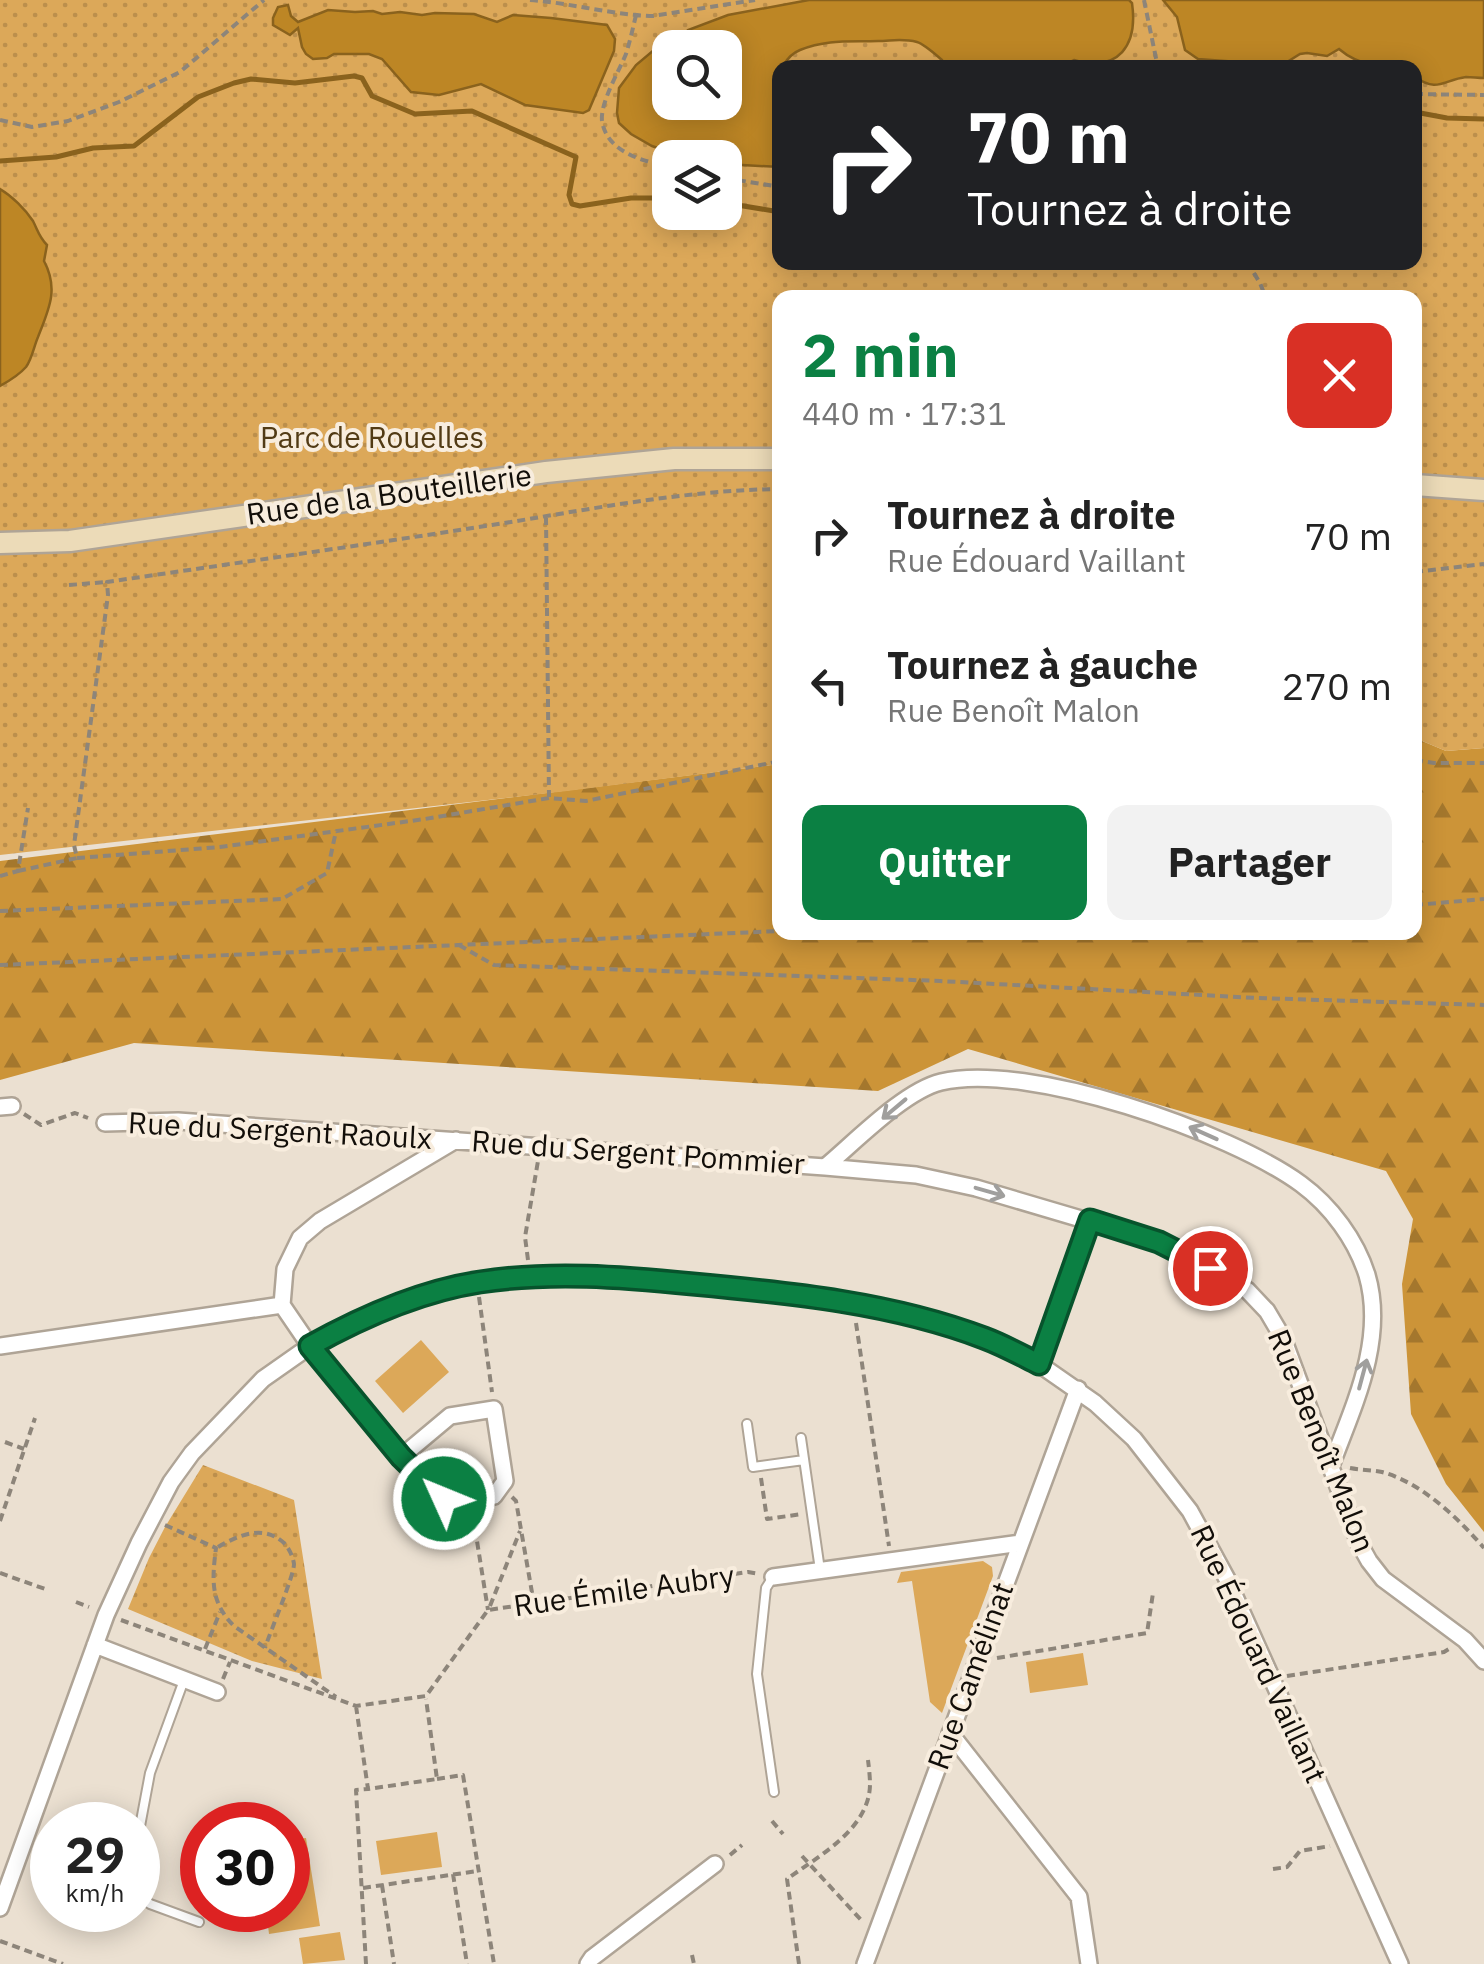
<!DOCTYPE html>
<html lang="fr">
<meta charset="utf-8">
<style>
body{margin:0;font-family:"IBM Plex Sans",sans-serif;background:#f2f2f2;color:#222;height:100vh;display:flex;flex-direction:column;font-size:38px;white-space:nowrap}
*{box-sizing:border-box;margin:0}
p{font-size:32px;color:#767676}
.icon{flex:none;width:55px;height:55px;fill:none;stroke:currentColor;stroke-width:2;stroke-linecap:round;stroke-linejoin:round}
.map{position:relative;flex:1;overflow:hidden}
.drawer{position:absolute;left:772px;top:290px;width:650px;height:650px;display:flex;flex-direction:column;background:#fff;border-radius:20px;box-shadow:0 5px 25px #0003}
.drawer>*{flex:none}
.banner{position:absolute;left:772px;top:60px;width:650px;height:210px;border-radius:20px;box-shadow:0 5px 25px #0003;background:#202124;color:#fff;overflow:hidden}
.fabs{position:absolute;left:652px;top:30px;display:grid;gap:20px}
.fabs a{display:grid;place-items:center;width:90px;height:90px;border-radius:20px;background:#fff;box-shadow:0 5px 25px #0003;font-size:50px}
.speed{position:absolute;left:30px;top:1802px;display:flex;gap:20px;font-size:50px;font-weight:700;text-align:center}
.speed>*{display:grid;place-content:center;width:130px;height:130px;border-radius:50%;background:#fff;box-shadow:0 5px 25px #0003;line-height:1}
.speed small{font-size:25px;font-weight:400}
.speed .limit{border:15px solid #d22;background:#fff;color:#111}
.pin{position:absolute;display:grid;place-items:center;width:85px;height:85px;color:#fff;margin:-42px;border:5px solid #fff;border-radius:50%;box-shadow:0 2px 10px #0007}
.me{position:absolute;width:110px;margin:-55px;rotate:314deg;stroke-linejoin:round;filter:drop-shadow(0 0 8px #0008)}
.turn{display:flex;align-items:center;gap:35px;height:210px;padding:0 30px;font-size:45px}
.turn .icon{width:130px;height:130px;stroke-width:2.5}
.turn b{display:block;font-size:70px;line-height:85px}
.round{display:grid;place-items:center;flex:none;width:105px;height:105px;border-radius:20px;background:#f2f2f2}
.head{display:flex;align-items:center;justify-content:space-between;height:170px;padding:0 30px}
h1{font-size:60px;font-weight:700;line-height:75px;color:#0b8043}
.cta{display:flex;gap:20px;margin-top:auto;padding:20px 30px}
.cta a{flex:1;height:115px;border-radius:20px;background:#0b8043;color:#fff;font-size:40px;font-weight:700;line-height:115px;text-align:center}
.cta a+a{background:#f2f2f2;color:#222}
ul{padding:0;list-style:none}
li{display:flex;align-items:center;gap:30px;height:150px;padding:0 30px}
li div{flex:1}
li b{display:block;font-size:38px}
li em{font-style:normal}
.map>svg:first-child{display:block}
.green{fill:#dca859}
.forest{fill:url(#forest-firs)}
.park{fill:url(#park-dots);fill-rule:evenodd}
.water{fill:#bd8625;stroke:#8a621d;stroke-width:2.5;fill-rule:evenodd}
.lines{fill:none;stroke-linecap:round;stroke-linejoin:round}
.stream{stroke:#8a621d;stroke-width:5}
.lane-casing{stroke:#afa496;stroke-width:12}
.street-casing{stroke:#afa496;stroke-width:20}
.secondary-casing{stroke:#afa496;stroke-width:25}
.path{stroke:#8d857a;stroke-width:4;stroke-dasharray:8 5;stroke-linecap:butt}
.lane{stroke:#fff;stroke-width:8}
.street{stroke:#fff;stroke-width:15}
.secondary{stroke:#ecdbb8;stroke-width:20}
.oneway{stroke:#a09f9d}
.route-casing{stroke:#07532c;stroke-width:25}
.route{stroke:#0b8043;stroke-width:18}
.labels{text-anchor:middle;stroke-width:8;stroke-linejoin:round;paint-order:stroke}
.park-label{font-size:30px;fill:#523b15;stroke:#f8edde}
.street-label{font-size:30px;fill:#120e09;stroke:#f8edde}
</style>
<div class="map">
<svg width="1484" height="1964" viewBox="0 0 1484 1964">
<defs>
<pattern id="forest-firs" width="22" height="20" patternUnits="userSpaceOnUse" patternTransform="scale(2.5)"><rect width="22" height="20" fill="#cc9438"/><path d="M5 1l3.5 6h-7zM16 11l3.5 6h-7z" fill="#a4772d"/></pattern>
<pattern id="park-dots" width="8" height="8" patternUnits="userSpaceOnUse" patternTransform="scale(2.5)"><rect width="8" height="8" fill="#dca859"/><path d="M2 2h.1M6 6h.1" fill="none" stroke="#bc8f4c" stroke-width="1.8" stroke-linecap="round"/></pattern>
</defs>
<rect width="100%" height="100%" fill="#ebe0d1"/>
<path class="green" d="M421 1340 449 1372 403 1413 375 1381Z
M983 1561 992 1567 993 1576 942 1713 930 1702 912 1581 897 1583 901 1572Z
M1083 1653 1088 1685 1030 1693 1026 1662Z
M437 1832 442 1867 381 1875 376 1841Z
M306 1838 320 1926 269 1934 266 1910H288V1840Z
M340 1932 345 1960 303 1964 299 1938Z"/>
<path class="forest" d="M1415 738 1446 751 1484 748V1532L1446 1484 1411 1414 1402 1284 1413 1219 1386 1171 968 1049 878 1091 134 1043 0 1080V861L780 764V932H1415Z"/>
<path class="park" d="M0 0H1484V748L1446 751 1415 738V298H780V764L567 791 0 855ZM670 48H725V102H670ZM780 68H1415V262H780ZM670 158H725V212H670Z
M203 1465 294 1500 322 1679 252 1661 128 1609 149 1558 165 1527Z"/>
<path class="water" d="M809 0H1129L1132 3C1138 45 1119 73 1074 60L1068 63 1048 64 1032 67H942V60C935 54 924 44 917 42 902 38 891 41 878 41 850 42 827 39 800 50 785 56 779 73 775 86L780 95V167L725 164V158L693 157 675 154 652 146 631 134 619 123 617 113 619 88 636 65 661 44 683 35 688 30 728 15ZM670 48H725V102H670Z
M1163 0H1484V78C1478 78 1472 77 1466 77 1443 80 1438 93 1415 77V68C1387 68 1361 68 1339 49L1327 56 1307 53 1300 54 1287 62 1252 63 1198 59 1185 50 1177 17Z
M288 5 291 16 298 22 328 10 355 12 373 11 382 14 400 12 422 15 435 13 474 14 497 22 513 15 551 18 607 25 615 39 614 51 589 110 583 113 525 105 481 84 439 95 411 92 382 59 369 54H334L327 58 313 59 306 54 302 47 298 28 290 35 273 25V18L278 7Z
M0 189C12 196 25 209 33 221 38 231 39 237 47 245L44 261C59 289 49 309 38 337 34 346 32 359 26 367 19 375 9 381 0 386Z"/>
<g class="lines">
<path class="stream" d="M1415 112 1447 118 1484 119
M0 161 56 157 93 148 134 146 198 97 234 83 251 79 295 83 354 76 362 78 372 96 415 114 472 111 576 157 569 195 572 204 580 206 631 198H670
M725 203 780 212"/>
<defs>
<path id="lane" d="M747 1424 753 1467 804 1460
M801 1438 820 1570
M773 1577 766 1588 757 1674 774 1792
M138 1837 150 1773 184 1680
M138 1895 150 1904 199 1922"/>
<path id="street" d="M0 1107 12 1106
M105 1123 178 1121 825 1167 916 1175 976 1188 1159 1242 1247 1290 1267 1311 1283 1338 1359 1543 1369 1561 1383 1579 1465 1640 1484 1661
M825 1167C855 1142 904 1091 941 1082 1027 1061 1230 1132 1301 1184 1331 1206 1356 1240 1367 1275 1386 1340 1353 1407 1331 1466
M0 1346 282 1305
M1039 1364 1091 1221
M401 1457 450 1416 494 1409 505 1481 494 1496 452 1502 444 1499 401 1457 310 1346 282 1305 285 1269 300 1238 320 1221 456 1140
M773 1577 1021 1543
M95 1645 217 1692
M950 1733 1079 1897 1089 1964
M0 1908 106 1615 139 1543 171 1482 192 1453 263 1379 310 1346 342 1328 409 1300 477 1283 530 1276 641 1278 758 1290 853 1304 924 1319 986 1338 1039 1364 1095 1403 1134 1439 1190 1511 1227 1579 1400 1964
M588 1964 592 1958 715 1864
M865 1964 1078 1389"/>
<path id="secondary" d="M1415 485 1484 490
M0 543 70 541 546 472 674 459H780"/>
</defs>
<use href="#lane" class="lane-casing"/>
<use href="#street" class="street-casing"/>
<use href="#secondary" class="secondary-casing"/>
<path class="path" d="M530 0C571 3 612 15 653 16L755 0
M1144 0 1158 68
M636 15C633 28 630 41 626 54 619 71 600 103 602 121 607 153 644 161 670 167
M1415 94 1484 95
M0 120 32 127 68 121 119 102 180 72 264 0
M725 178 780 187
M1247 262 1260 283 1266 298
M546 517 549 797
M1415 572 1484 564
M69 585 107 582
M1415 760 1434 763H1484
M77 858 220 847 425 819 549 798 586 801 780 761
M18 871 77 858 74 845 108 595 107 582C236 563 364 545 492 525 587 510 684 490 780 489
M0 876 18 871 28 808
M1415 905 1484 899
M0 911 282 899 327 873 336 831
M459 945 494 965 940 981 1257 998 1484 1005
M0 965 780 931
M24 1114 41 1125 75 1113 88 1118
M528 1260 525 1237 538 1161
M479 1297 492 1392
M856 1323 889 1546
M5 1442 24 1449
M1350 1468C1361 1470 1372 1470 1382 1472 1422 1483 1458 1518 1484 1548
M761 1478 767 1519 802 1514
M512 1497 516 1501 534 1604
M473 1516 488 1610
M0 1521 35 1418
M165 1525 216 1548C212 1580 210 1602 234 1626L336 1697
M218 1547C239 1535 263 1524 284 1543 289 1548 293 1557 294 1564 294 1576 270 1632 265 1648
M0 1573 48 1590
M76 1602 89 1607
M490 1606 520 1531
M121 1620 356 1706 426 1696 488 1610 748 1572 759 1574
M205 1649 220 1612
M997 1658 1147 1633 1153 1593
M1287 1676 1444 1652 1449 1649
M223 1679 230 1662
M356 1706 368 1789 437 1779 426 1699
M437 1779 463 1775 494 1964
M772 1821 783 1834
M730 1855 742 1845
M802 1856 862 1921
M1273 1869 1287 1867 1300 1851 1330 1846
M453 1874 467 1964
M382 1885 394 1964
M363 1888 477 1871
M0 1941 63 1964
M692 1955 694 1964
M366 1964 356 1790 368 1789
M799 1964 787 1879C819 1856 869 1829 870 1785 870 1777 869 1768 868 1760"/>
<use href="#lane" class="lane"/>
<use href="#street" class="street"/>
<use href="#secondary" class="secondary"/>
</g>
<defs><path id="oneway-shaft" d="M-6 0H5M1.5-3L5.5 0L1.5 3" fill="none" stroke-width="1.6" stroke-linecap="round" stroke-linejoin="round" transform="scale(2.5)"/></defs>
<g class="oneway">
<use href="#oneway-shaft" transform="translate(894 1109) rotate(140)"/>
<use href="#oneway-shaft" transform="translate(1203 1133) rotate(-156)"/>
<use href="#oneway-shaft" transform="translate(990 1192) rotate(16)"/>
<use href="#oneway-shaft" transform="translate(1363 1374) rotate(-75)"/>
</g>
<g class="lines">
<defs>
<path id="route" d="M444 1499 401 1457 310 1346C362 1317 421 1291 480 1282 551 1271 622 1277 693 1284 791 1293 892 1303 984 1338 1003 1345 1021 1355 1039 1364L1090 1220 1159 1242 1210 1268"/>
</defs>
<use href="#route" class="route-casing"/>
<use href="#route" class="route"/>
</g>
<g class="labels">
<g class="park-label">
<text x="372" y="448">Parc de Rouelles</text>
</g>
<g class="street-label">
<text transform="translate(389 495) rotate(-8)" y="10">Rue de la Bouteillerie</text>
<text transform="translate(280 1131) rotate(3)" y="10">Rue du Sergent Raoulx</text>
<text transform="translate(638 1153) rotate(4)" y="10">Rue du Sergent Pommier</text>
<text transform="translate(1321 1441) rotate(68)" y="10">Rue Benoît Malon</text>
<text transform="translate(624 1591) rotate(-8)" y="10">Rue Émile Aubry</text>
<text transform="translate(1258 1654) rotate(65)" y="10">Rue Édouard Vaillant</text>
<text transform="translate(971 1676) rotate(-70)" y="10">Rue Camélinat</text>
</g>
</g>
</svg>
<div class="fabs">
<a><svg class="icon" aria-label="search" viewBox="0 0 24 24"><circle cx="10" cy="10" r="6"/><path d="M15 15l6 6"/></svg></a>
<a><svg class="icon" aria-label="layers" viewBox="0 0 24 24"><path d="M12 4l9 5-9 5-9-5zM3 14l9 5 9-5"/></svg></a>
</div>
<div class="speed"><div>29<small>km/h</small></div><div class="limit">30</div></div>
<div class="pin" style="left:1210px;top:1268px;background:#d93025"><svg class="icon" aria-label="arrive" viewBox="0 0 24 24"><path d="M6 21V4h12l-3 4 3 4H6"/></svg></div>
<svg class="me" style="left:444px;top:1499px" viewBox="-20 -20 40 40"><circle r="17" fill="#0b8043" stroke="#fff" stroke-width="3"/><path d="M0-11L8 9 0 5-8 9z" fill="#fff"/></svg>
<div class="banner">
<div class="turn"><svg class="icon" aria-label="right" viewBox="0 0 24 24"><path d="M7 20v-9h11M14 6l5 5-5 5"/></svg><div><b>70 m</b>Tournez à droite</div></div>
</div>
<section class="drawer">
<div class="head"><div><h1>2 min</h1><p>440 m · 17:31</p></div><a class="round" style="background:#d93025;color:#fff"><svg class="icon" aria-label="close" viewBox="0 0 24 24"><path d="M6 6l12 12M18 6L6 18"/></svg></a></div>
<ul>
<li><svg class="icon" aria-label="right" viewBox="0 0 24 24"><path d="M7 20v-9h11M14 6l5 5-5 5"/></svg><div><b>Tournez à droite</b><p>Rue Édouard Vaillant</p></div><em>70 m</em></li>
<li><svg class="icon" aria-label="left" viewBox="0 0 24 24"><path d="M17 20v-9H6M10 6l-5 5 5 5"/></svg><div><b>Tournez à gauche</b><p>Rue Benoît Malon</p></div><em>270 m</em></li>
</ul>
<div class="cta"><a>Quitter</a><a>Partager</a></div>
</section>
</div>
